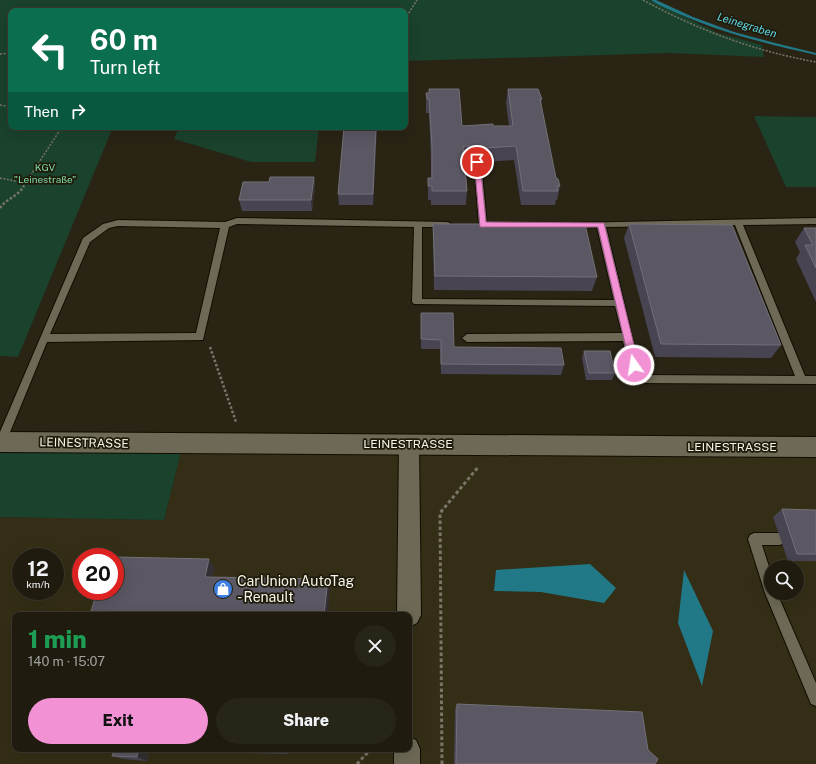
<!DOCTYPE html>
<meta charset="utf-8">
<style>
body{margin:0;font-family:"Public Sans",sans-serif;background:#272418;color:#f1f3f6;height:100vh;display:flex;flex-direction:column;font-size:15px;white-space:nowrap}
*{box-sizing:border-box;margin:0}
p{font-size:13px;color:#a1a19e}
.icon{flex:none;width:22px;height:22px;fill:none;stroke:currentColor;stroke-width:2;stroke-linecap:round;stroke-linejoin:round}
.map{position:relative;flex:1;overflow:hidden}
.sheet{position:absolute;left:12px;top:612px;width:400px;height:140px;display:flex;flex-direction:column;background:#1f1b0f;border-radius:8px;box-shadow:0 4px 16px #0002,0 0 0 1px #3c392f}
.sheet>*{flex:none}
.banner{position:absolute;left:8px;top:8px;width:400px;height:122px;border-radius:8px;box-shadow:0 4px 16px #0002,0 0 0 1px #3c392f;background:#0b6e4f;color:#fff;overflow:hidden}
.tools{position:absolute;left:764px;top:560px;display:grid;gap:8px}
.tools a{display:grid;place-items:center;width:40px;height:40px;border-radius:50%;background:#1f1b0f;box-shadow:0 4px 16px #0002,0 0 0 1px #3c392f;font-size:20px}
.speed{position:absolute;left:12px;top:548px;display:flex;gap:8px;font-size:20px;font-weight:700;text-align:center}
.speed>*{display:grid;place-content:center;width:52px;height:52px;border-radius:50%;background:#1f1b0f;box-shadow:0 4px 16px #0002,0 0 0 1px #3c392f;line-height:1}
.speed small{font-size:10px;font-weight:400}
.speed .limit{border:6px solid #d22;background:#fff;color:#111}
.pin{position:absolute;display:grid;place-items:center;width:34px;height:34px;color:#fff;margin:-17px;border:2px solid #fff;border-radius:50%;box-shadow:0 1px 4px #0007}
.me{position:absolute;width:44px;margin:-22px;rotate:347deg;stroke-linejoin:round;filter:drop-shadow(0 0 3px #0008)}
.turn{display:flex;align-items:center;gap:14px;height:84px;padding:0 16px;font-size:18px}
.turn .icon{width:52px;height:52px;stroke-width:2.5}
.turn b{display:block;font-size:28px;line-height:34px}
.then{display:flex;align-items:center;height:38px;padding:0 16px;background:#0003;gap:8px;font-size:15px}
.round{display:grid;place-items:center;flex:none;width:42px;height:42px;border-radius:21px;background:#272418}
.summary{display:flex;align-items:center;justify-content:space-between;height:68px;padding:0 16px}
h1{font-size:24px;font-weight:800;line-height:30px;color:#1e9e55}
.button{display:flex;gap:8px;margin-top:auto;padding:8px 16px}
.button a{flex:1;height:46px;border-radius:24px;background:#f391d5;color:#111;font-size:16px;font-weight:800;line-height:46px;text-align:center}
.button a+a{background:#272418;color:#f1f3f6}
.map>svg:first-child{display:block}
.built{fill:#342e16;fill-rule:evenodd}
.green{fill:#1a422d}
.water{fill:#217987}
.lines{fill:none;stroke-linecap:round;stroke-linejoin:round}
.stream{fill:#217987;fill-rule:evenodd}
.lane-casing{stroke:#110d01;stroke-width:2}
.street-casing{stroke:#110d01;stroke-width:2}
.secondary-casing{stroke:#110d01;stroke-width:2}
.path-far2{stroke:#797567;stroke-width:1.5;stroke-dasharray:2 1.5;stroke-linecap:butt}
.path-far1{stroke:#797567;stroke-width:2.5;stroke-dasharray:2.5 2;stroke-linecap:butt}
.path{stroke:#797567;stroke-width:3;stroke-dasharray:3.5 2.5;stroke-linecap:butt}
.lane{fill:#6d6956;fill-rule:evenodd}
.street{fill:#6d6956;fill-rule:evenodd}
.secondary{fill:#6d6956;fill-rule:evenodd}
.wall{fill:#484452}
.shaded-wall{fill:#342f33}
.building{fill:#5b5763;stroke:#737078}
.route{fill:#f391d5;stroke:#9e5e8a}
.labels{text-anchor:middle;stroke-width:3.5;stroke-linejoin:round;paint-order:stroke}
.far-park-label{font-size:10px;fill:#80d9a8;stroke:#1f1b0a}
.far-water-label{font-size:11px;font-style:italic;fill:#5dd8ec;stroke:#1f1b0a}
.street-label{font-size:12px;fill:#f6f4e9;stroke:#1f1b0a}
.near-poi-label{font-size:14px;fill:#f6f4e9;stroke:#1f1b0a;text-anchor:start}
</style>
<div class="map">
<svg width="816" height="764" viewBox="0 0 816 764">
<rect width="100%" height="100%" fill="#292414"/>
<path class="built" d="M183 444 816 447V764H0V517L164 520ZM21 557H55V591H21ZM81 557H115V591H81ZM771 567H797V593H771ZM15 615H409V749H15Z"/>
<path class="green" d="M0 0H650L718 33 762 45 764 57 669 53 405 61V11H11V127H113L18 357 0 356Z
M754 116 816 117V187H786Z
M179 127H319L315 162H251L174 139Z
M0 442 183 444 164 520 0 517Z"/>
<path class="water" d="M590 564 616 588 604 603 541 592 494 591 496 570Z
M684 570 713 631 702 686 678 623Z"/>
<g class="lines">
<path class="stream" d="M651 0H656L693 17 734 32 775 43 816 53V55C771 45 726 34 684 16 673 11 661 7 651 0Z"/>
<defs>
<path id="lane" d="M474 160H480L481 162 487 225 483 228 479 225Z
M237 218 447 222 450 223V227H422V299L614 300 597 227 573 228 569 225 570 223 816 218V224L743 225 805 376H816V384L637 383 633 382 632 379 623 341 467 342 462 338 467 334 622 333 615 306 414 304 412 302 414 227 237 224 229 227 203 340 47 342 6 442 5 445 0 446V432L83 238 103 224 118 220 225 222ZM735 225 795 376 641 375 606 227ZM118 226 220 228 196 333 50 334 90 242 109 228Z
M754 533H780L784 535 786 539 784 543 780 545H762L771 573V593H777L816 683V706L811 704 765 593 748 539 750 535Z"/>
<path id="street" d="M409 435 416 438 419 444 421 615 417 623 409 627V615H397L399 444 402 438Z
M409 737 416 740 420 749V764H394V749H409Z"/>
<path id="secondary" d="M0 432 816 437V457L0 452Z"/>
</defs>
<use href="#lane" class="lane-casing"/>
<use href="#street" class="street-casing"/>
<use href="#secondary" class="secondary-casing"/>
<path class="path-far2" d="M643 0C698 30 754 51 816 62
M405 19 417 0
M0 54 11 53
M0 105 11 107
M0 178 25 183
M23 187 62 127"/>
<path class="path-far1" d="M0 208C7 198 16 198 24 186
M210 347 236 422"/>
<path class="path" d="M357 764 369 751
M442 764 440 513 479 466"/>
<use href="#lane" class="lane"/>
<use href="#street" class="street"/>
<use href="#secondary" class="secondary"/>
</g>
<path class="wall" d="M508 89 542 99 541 105 556 178 560 186 557 200H556L555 205H521L514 160 483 162V160H465L467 191 466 205H431V200H428V178H431V160L429 113H426V93L462 126H509L506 103Z
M344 127H377L373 205H339L338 194Z
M314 177 315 188 312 211H242L239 200Z
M433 224 597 277 592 291 434 290 433 237Z
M629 224 781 345 771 358 655 357 624 238Z
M804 228H816V302L796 259 800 252 795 242Z
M421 313 454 347 564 365 561 375 441 374 440 349H421Z
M584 351 615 373 612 380H586L582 358Z
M782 509 816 510V561H788L773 517Z
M457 704 648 750 655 764H454L455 709Z
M114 749H294L289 754 149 751 147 761 123 759 112 756Z"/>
<path class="shaded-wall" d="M376 127H377L373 205V194Z
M314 177 315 188 312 211 311 200Z
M209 559 215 568 211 585 205 577Z
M328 579 330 587 328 615H324Z
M139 749H143L149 751 147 761 137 757Z
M286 749H294L289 754 284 751Z"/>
<path class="building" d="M429 89H459L462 126 493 124V126H513L508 89H538L542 99H540L556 178 558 179 560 186H557L558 191H523L516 146 485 148V146H463L467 191H432V186H428V178H432V146L429 99H427L426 93H429Z
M344 127H376L373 194H338Z
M270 177H314L311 200H239L243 182H269Z
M433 224H585L597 277 435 276Z
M629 224 732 225 781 345 661 344Z
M804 228H816V268L805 245H813Z
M421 313H453L454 347 561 348 564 365 441 364V340L421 339Z
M584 351H610L615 373H589Z
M782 509 816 510V554H797Z
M115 557 209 559 205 577 328 579 324 615H90L97 591H115Z
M457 704 642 712 648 750 658 759 655 764H456Z
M114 749H139L137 757 112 756Z
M202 749H286L284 751Z"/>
<path class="route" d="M474 160 480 162 486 222 604 223 639 365 637 367H631L630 365 598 227H480Z"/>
<defs>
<symbol id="shop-disc" viewBox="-11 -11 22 22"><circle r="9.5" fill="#3f7fe0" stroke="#1f1b0a"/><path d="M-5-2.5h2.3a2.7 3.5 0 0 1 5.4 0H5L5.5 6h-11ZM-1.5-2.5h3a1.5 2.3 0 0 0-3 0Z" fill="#fff"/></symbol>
</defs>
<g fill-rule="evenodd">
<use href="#shop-disc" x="212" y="578" width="22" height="22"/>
</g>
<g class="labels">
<g class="far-park-label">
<text x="45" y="171">KGV<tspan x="45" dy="12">"Leinestraße"</tspan></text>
</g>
<g class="far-water-label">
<text transform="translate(747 25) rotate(17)" y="4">Leinegraben</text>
</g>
<g class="street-label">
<text transform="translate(84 443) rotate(1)" y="4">LEINESTRASSE</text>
<text x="408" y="448">LEINESTRASSE</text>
<text x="732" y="451">LEINESTRASSE</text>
</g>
<g class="near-poi-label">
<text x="237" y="586">CarUnion AutoTag<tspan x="237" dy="16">- Renault</tspan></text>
</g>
</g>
</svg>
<div class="tools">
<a><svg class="icon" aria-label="search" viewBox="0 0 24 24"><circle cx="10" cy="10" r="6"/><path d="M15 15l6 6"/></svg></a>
</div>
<div class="speed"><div>12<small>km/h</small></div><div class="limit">20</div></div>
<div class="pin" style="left:477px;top:162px;background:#d93025"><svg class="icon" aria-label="arrive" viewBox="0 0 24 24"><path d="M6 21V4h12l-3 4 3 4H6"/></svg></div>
<svg class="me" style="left:634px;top:365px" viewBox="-20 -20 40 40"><circle r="17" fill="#f391d5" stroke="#fff" stroke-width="3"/><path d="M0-11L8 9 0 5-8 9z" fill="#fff"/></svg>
<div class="banner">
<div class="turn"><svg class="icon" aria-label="left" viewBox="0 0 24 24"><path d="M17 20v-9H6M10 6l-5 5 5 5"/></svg><div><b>60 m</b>Turn left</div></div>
<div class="then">Then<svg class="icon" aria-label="right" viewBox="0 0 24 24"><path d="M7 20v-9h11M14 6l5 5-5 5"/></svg></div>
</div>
<section class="sheet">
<div class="summary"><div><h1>1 min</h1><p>140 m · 15:07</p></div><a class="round"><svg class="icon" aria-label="close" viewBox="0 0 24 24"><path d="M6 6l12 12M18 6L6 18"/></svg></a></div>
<div class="button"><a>Exit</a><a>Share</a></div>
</section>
</div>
